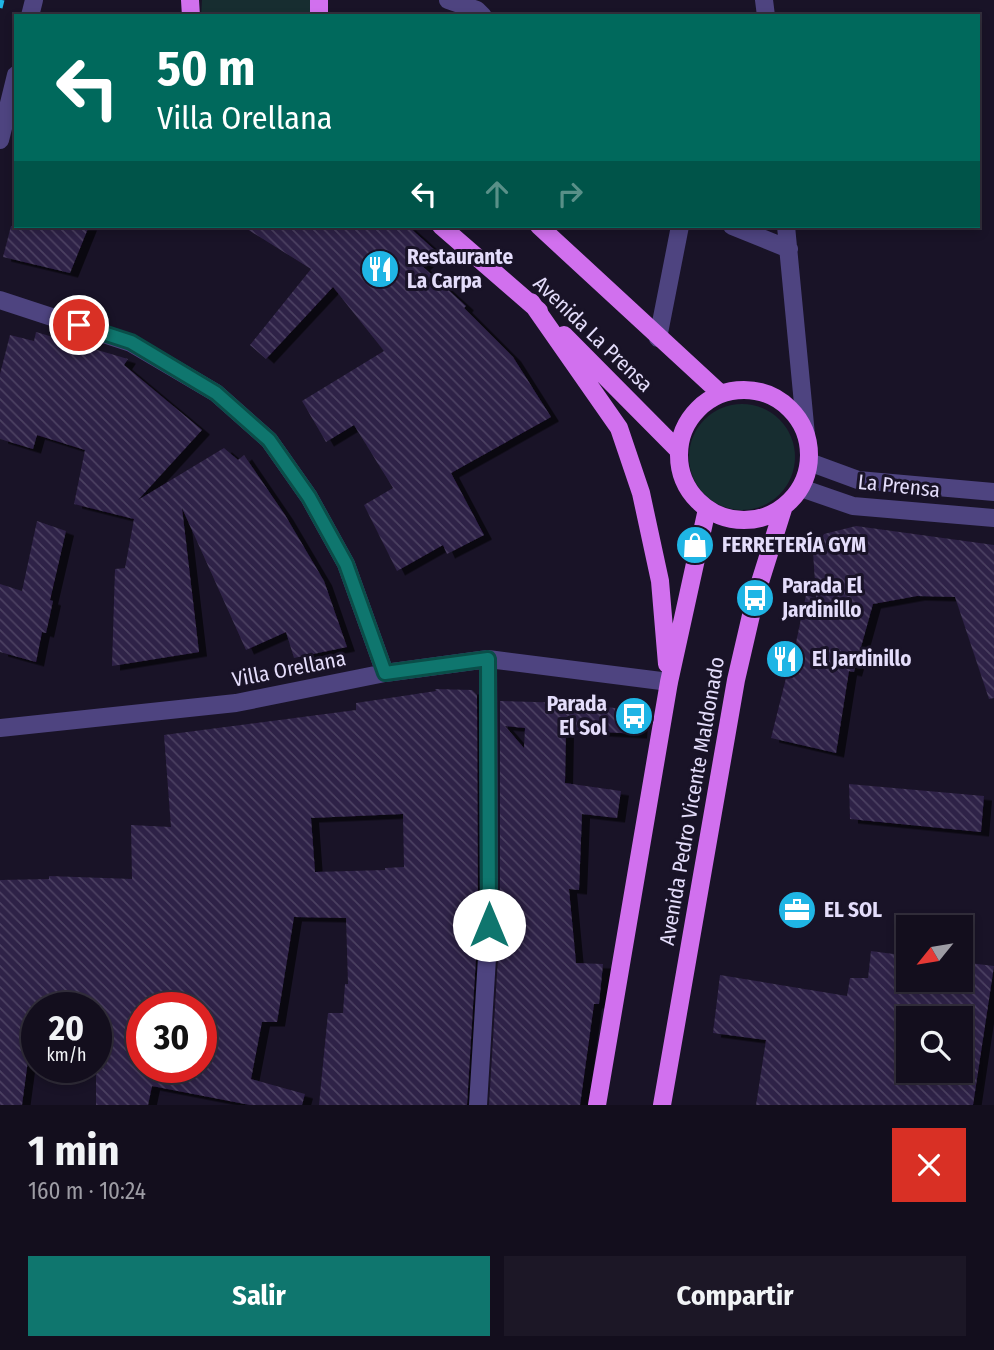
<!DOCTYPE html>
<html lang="es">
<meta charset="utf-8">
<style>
body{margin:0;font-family:"Fira Sans Condensed",sans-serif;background:#1c1726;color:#f1f3f6;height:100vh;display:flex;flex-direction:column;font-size:26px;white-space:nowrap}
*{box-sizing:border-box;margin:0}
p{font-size:23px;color:#9d9ca4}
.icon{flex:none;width:38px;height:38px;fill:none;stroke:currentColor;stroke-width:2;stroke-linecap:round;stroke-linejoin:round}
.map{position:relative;height:1105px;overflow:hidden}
.side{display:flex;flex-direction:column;background:#130e1d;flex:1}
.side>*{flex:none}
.guide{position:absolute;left:14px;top:14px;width:966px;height:214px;border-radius:0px;box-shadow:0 4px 10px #0003,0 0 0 2px #322e3b;background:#00695c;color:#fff;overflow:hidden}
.needle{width:46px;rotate:240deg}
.fabs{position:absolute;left:896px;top:915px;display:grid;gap:14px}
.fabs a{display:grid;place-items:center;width:77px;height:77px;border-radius:0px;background:#130e1d;box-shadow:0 4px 10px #0003,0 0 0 2px #322e3b;font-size:35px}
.speed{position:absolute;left:21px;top:992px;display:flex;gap:14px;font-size:35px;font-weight:700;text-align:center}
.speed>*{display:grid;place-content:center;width:91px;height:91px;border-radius:50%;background:#130e1d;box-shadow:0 4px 10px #0003,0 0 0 2px #322e3b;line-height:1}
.speed small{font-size:18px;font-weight:400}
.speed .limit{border:10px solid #d22;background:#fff;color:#111}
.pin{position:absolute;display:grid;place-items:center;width:60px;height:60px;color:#fff;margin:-30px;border:4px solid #fff;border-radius:50%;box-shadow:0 2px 7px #0007}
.me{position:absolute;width:77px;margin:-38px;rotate:0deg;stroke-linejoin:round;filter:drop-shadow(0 0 5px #0008)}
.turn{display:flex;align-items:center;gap:24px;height:147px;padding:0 28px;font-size:32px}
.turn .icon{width:91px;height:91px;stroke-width:2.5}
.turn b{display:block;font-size:49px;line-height:60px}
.lanes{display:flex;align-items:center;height:66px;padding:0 28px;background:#0003;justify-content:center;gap:35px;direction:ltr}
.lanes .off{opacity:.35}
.round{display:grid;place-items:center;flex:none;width:74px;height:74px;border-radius:0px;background:#1c1726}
.head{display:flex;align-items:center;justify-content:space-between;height:119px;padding:0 28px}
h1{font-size:42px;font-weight:700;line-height:52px}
.button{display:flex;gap:14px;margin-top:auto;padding:14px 28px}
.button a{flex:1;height:80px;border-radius:0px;background:#0f766e;color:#fff;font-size:28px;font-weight:700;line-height:80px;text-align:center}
.button a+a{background:#1c1726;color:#f1f3f6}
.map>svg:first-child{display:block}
.green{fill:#172d30}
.building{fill:url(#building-back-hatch);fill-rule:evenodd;filter:url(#shadow)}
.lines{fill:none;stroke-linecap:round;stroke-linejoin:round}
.minor{stroke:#4e4480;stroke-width:18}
.major{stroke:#d170ee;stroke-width:18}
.rail{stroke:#1fb5e5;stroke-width:5;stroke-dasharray:10 9;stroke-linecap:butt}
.route-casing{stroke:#0a4d48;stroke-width:18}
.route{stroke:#0f766e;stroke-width:12}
.labels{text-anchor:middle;stroke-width:6;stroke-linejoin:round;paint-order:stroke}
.poi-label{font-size:21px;font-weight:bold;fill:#e4ddfb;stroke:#191327;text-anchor:start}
.street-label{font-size:21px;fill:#e4ddfb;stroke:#191327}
</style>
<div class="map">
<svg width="994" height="1105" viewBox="0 0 994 1105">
<defs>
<pattern id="building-back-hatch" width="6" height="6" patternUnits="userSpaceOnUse" patternTransform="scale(1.75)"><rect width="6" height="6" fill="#2e2146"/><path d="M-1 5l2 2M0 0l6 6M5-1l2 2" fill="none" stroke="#4c4162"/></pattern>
<filter id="shadow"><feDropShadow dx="8" dy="4.5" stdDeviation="0" flood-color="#0009"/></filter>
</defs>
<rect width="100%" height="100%" fill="#191327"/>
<path class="green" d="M202 0H310L312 14 311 16H201Z
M689 457a53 53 0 1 1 106 0a53 53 0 1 1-106 0Z"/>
<path class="building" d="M11 226H89L70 273 3 257Z
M242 226H408L437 252 422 266 466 306 464 308 513 357 551 417 451 473 484 535 447 554 443 545 397 571 364 505 393 488 354 425 326 442 302 401 384 351 333 287 266 359 250 345 311 269Z
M36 332 128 359 124 365 202 430 138 500 224 448 238 460 244 455 285 515 324 581 347 647 294 658 286 632 246 650 182 508 199 652 112 666 115 569 125 568 134 519 74 504 85 450 37 435 33 449 0 439V374L10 335 34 341Z
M37 521 66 531 50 600 53 601 46 633 42 632 36 662 0 652V584L22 591Z
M856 526 994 545V698L989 699 955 597 917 596 873 604 854 672 849 671 836 753 771 738 788 670 790 671 806 595 816 598 813 552 824 534Z
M435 689 472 690 477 695 478 925 467 1105H319L328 1013H343L345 984H348L346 918 294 917 277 1022H262L251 1079 305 1094 302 1105H250L152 1086 148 1105H96V1008H35L22 1105H0V880L49 879V876L132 879 131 825 171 827 164 735 356 710V703L436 691ZM403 814 404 867 385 868V870L315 872 311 818ZM142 1008H201V1068H142Z
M500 701 571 703 641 711 639 734 566 730 565 783 621 791 617 818 582 814 579 890 569 889 576 963 603 964 599 1004H594L580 1105H489L500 925ZM505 726 525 728 524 748Z
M849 784 984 796 981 832 850 819Z
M871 951 908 956V980H961V962L994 966 973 1105H756L766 1040 713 1033 720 975 847 996 850 978H868ZM908 1018H961V1071H908Z"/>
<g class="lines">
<path class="minor" d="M448 0 477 10 483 16
M764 0 766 16
M30 16 34 0
M0 140 16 75
M732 226 789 249
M786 226 806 435
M0 300 131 343 216 393 269 440 309 497 346 564 385 673
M658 338 680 226
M809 462 858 480 994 492
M801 488 853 506 994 518
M0 728 236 703 385 673 488 659 669 682
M478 1105 489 925 488 659"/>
<path class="major" d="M190 0 191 16
M319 16V0
M441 226 539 311
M539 226 720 393
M531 302 619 428 641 493 660 581 667 664
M564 335 678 450
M679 455a65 65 0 1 1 130 0a65 65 0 1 1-130 0Z
M597 1105 669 682 707 509
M662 1105 736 680 755 598 783 509"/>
<path class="rail" d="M0 8 2 0"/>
</g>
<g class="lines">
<defs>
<path id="route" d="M79 325 131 342 216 393 269 440 309 497 346 564 385 673 488 659 489 925"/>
</defs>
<use href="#route" class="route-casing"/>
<use href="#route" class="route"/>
</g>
<defs>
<symbol id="restaurant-disc" viewBox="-11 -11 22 22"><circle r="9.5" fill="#1fb5e5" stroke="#191327"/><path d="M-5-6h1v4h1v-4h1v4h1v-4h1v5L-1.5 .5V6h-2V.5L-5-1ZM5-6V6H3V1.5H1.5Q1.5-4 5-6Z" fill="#fff"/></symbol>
<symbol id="shop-disc" viewBox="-11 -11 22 22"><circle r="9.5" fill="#1fb5e5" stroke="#191327"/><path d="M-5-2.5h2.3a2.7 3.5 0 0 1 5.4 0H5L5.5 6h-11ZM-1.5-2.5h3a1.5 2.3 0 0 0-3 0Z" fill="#fff"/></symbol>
<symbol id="bus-disc" viewBox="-11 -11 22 22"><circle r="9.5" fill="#1fb5e5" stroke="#191327"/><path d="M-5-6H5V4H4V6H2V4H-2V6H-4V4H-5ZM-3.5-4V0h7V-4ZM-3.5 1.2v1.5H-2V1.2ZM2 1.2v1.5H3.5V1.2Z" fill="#fff"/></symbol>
<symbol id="office-disc" viewBox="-11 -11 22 22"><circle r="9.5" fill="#1fb5e5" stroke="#191327"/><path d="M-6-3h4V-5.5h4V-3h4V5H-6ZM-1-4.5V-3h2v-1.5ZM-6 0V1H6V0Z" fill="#fff"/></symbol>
</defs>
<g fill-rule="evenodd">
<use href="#restaurant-disc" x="358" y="247" width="44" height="44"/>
<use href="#shop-disc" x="673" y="523" width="44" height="44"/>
<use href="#bus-disc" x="733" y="576" width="44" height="44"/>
<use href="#restaurant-disc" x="763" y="637" width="44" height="44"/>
<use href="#bus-disc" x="612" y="694" width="44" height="44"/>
<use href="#office-disc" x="775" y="888" width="44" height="44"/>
</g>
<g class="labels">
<g class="poi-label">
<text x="407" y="264">Restaurante<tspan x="407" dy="24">La Carpa</tspan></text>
<text x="722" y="552">FERRETERÍA GYM</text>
<text x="782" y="593">Parada El<tspan x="782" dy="24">Jardinillo</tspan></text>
<text x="812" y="666">El Jardinillo</text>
<text x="607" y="711" text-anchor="end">Parada<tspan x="607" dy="24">El Sol</tspan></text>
<text x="824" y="917">EL SOL</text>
</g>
<g class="street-label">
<text transform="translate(593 334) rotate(44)" y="7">Avenida La Prensa</text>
<text transform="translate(899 486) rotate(6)" y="7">La Prensa</text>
<text transform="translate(289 669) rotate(-11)" y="7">Villa Orellana</text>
<text transform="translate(692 801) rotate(-80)" y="7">Avenida Pedro Vicente Maldonado</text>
</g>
</g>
</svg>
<div class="fabs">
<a><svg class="needle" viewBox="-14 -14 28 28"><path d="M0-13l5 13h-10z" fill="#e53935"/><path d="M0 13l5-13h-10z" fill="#9d9ca4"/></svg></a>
<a><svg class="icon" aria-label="search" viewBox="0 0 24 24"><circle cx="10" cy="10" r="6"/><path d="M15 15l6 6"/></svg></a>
</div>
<div class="speed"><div>20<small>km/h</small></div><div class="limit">30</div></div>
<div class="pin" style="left:79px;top:325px;background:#d93025"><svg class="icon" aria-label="arrive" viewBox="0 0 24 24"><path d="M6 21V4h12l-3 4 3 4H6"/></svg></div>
<svg class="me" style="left:489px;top:925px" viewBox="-20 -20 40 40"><circle r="19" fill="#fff"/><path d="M0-13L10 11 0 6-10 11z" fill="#0f766e"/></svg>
<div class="guide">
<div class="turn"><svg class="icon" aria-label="left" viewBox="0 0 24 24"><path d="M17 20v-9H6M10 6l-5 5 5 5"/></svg><div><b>50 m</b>Villa Orellana</div></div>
<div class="lanes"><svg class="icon" aria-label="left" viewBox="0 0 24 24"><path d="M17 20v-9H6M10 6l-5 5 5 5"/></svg><svg class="icon off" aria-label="ahead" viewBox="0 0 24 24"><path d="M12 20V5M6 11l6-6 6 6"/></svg><svg class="icon off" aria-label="right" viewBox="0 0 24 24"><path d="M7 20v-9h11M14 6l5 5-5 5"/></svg></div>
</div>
</div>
<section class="side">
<div class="head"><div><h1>1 min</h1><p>160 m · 10:24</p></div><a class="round" style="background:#d93025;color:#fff"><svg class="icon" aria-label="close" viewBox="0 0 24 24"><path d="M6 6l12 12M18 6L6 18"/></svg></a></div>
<div class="button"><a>Salir</a><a>Compartir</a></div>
</section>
